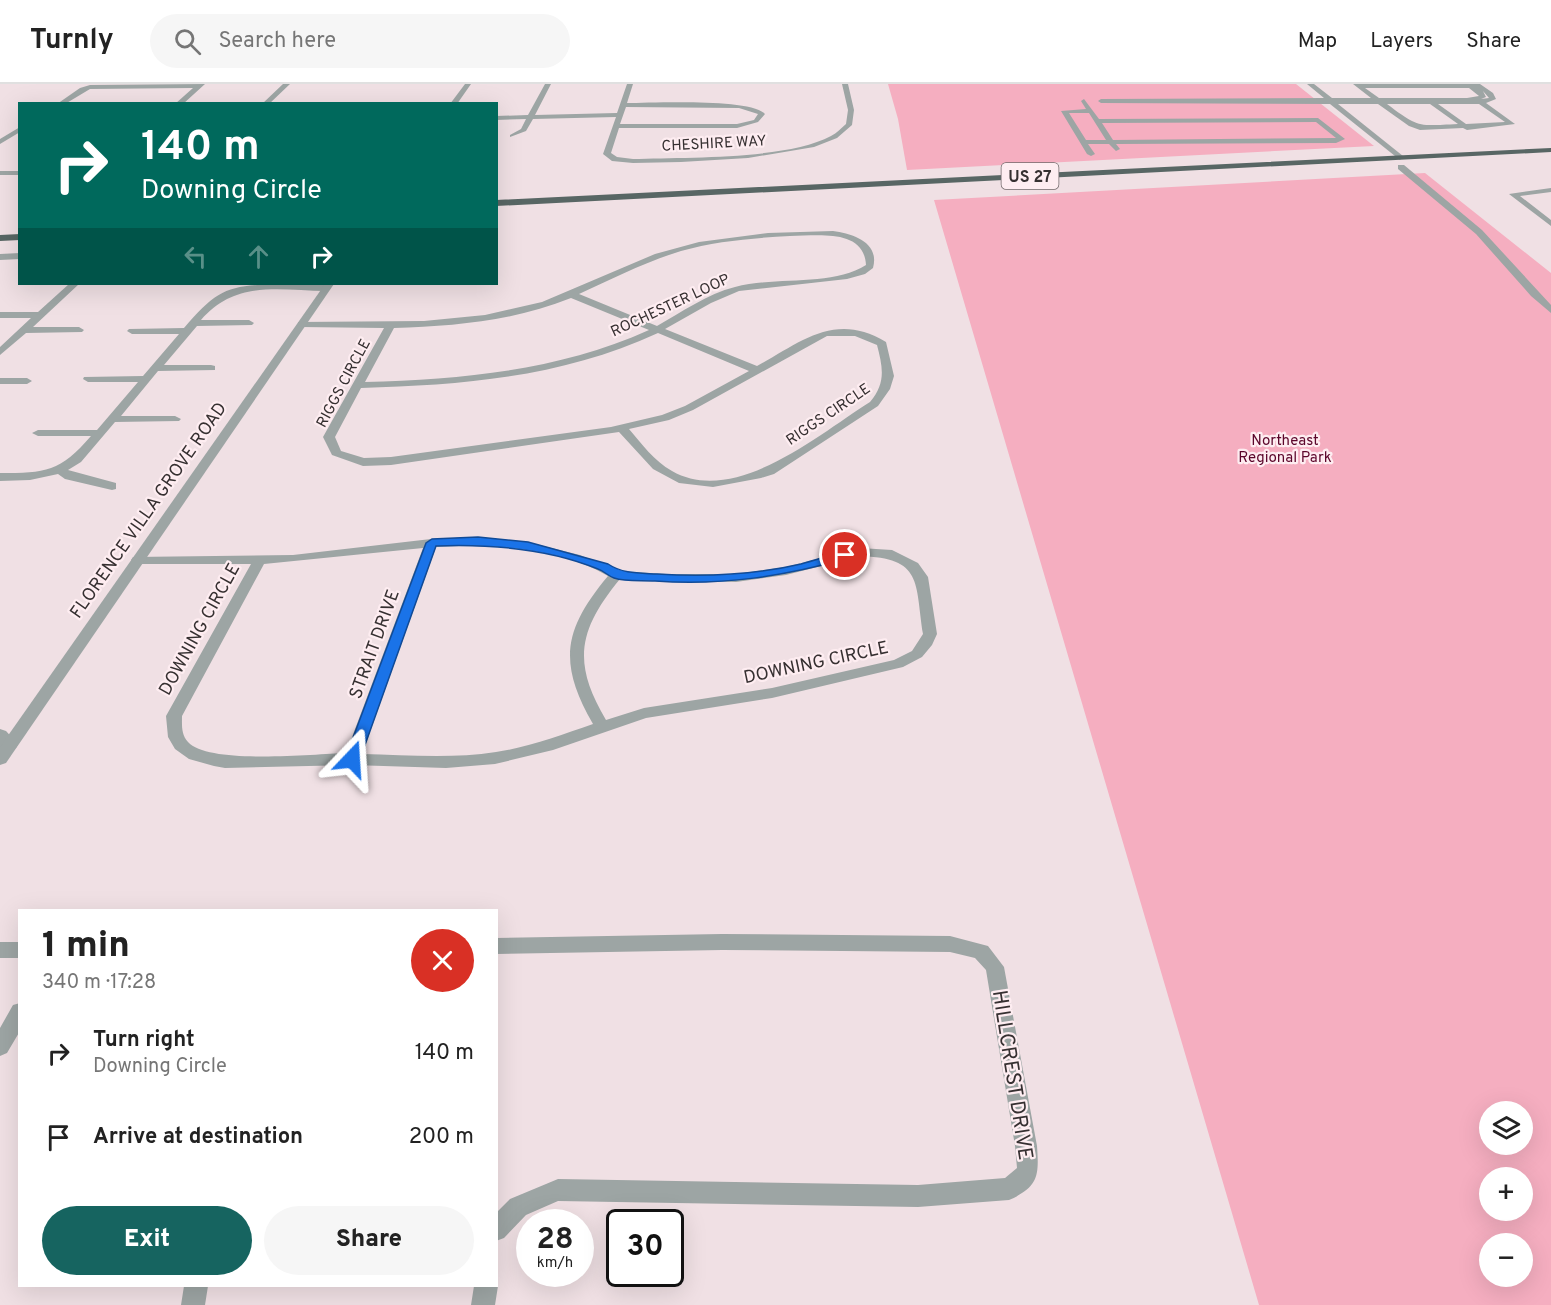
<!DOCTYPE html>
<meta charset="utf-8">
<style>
body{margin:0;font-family:Overpass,sans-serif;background:#f6f6f6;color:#222;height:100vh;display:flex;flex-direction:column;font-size:22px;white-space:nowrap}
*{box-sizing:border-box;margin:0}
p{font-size:20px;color:#767676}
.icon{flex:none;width:33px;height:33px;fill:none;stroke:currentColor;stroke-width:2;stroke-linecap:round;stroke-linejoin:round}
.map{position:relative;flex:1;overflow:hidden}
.sheet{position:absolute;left:18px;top:825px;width:480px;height:378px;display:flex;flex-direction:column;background:#fff;border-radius:0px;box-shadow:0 6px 24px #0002}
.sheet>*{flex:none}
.guide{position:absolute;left:18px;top:18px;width:480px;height:183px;border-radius:0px;box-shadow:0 6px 24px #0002;background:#00695c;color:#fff;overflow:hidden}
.fabs{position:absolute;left:1479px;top:1017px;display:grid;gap:12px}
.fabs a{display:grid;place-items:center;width:54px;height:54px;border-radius:50%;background:#fff;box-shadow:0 6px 24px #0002;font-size:30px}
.speed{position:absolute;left:516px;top:1125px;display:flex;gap:12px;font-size:30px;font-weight:700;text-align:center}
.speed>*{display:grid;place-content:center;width:78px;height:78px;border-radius:50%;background:#fff;box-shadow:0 6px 24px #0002;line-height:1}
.speed small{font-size:15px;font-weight:400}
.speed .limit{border:3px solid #111;border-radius:9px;background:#fff;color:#111}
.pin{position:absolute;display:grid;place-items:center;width:51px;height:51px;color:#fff;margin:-26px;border:3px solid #fff;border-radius:50%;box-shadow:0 2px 6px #0007}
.me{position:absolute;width:66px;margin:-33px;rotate:20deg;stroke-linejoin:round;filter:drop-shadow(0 0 4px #0008)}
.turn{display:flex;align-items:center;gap:21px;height:126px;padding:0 24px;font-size:27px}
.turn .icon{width:78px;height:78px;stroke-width:2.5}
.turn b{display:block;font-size:42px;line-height:51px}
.lanes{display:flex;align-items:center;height:57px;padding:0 24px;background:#0003;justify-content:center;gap:30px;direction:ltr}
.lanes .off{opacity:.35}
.round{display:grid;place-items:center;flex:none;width:63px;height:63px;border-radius:32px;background:#f6f6f6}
.summary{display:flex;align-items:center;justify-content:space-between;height:102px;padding:0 24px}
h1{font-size:36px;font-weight:800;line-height:45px}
.button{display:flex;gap:12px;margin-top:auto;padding:12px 24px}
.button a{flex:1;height:69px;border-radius:36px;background:#166460;color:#fff;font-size:24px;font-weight:800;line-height:69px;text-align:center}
.button a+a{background:#f6f6f6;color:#222}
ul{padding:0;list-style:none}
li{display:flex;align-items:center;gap:18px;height:84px;padding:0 24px}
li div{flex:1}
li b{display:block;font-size:22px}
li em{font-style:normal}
header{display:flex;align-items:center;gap:36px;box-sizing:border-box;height:84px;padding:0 30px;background:#fff;border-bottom:2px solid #e0e0e0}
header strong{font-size:28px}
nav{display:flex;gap:33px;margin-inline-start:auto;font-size:21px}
.search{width:420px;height:54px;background:#f6f6f6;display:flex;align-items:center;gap:15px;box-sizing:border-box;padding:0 21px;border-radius:33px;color:#767676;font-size:22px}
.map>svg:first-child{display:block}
.green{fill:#f5aec0;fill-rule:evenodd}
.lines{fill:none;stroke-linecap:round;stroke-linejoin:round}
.minor{fill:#9da5a4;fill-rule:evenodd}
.tertiary{fill:#9da5a4;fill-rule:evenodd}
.trunk{fill:#586664;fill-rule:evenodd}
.route{fill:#1a73e8;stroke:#114b97;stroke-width:1.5}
.labels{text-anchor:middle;stroke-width:4.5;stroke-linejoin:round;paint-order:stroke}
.far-street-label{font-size:15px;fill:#363031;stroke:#feedf1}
.far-park-label{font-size:15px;fill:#5c062b;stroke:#feedf1}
.shield{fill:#feedf1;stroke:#72696b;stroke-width:1.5}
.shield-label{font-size:16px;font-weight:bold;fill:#363031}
.street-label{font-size:18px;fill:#363031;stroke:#feedf1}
.near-street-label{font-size:21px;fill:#363031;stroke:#feedf1}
</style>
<header>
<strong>Turnly</strong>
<div class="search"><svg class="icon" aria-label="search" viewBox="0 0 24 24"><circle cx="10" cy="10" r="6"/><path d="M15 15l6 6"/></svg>Search here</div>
<nav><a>Map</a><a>Layers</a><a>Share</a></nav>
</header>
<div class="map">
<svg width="1551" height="1221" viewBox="0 0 1551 1221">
<rect width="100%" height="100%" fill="#f0e0e4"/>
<path class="green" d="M888 0H1296L1374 62 907 86 898 35Z
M1425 89 1551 189V1221H1259L934 116ZM1490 1028H1522V1060H1490ZM1490 1094H1522V1126H1490ZM1490 1160H1522V1192H1490Z"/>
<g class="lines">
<path class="minor" d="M205 0 183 20H175L193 4 90 5 65 20H57L80 4 90 1Z
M283 0H290L269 20H262Z
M465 0H471L457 20H450Z
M545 0H551L535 31 617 29 627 0H633L627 19C653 19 751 14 765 30L758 38 737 44H619L611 69 617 73 633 75C686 73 786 76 831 52 837 49 841 44 846 40L848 26 842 0H848L854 26 852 41 837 54 814 63 748 74 681 78 633 79 612 77 603 70 616 33 533 35 526 47 510 53V51L521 45 526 35 496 36V32L528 31ZM626 23 739 24 758 30 754 36 737 40H620Z
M1307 0H1314L1332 14H1371L1353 0H1480L1493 9 1496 15 1486 19 1515 40 1467 46 1463 44 1420 46 1409 42 1378 20H1338L1403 72 1400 76 1330 20 1101 19 1098 17 1101 15 1324 14ZM1365 4H1469L1479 12 1467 14H1379ZM1483 7 1489 14 1481 15 1486 13ZM1387 20H1430L1458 40C1417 42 1419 44 1387 20ZM1438 20H1479L1505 38 1466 40Z
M1084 15 1099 35 1318 34 1345 55 1336 59 1116 60 1120 65 1116 67 1109 60H1088L1095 70 1091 72 1087 70 1061 27 1086 25 1081 17ZM1069 29H1089L1106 56H1086ZM1316 38 1336 54 1113 56 1102 39Z
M20 43V48L0 60V55Z
M1398 81H1404L1482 146 1551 221V229L1531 212 1476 150 1398 85Z
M0 87H20V91H0Z
M1551 104V108L1520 112 1551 136V142L1509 110Z
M833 147C853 150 880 158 873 184L865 190 847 195 739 207 711 219 665 245 757 282C801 258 835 227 886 258L894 292 890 305 878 322 774 390 761 394 713 403 679 399 653 385 619 348 391 381 363 382 332 371 323 353 384 244 301 243 298 242V238L424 237 485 231 542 218 655 170 699 158 768 149ZM790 152C817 152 864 144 866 181 832 203 774 192 735 203 707 210 682 228 657 242L579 210C612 195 645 178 681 167 716 157 754 154 790 152ZM571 214 649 246C558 287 463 295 365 298L394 244C454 242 514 237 571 214ZM658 249 749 287 685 322 662 331 611 343 391 373 364 374 341 367 335 353 361 304C464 301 563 293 658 249ZM827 252H855L877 261C883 284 886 299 870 318 819 350 735 423 672 387 654 377 642 360 629 345L669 336 693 326Z
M20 169V175L0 176V170Z
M69 200H79L33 243H79L84 246 82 248 26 249 0 271V263L31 234H0V228H38Z
M282 200 326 201 331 204 326 207C278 206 235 196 201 236H249L254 239 252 241 197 242 164 281H211L215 282V286L158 287 121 332H175L181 335 179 337 115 338 81 378 68 386 116 399V405L112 406 65 395 58 390 30 396 0 397V389C46 389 60 388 91 352H38L32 349 38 346H97L138 298H88L83 295 84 293 143 292 179 250H132L127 247 129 245 184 244C218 204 229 201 282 200Z
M0 294H27L32 297 27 300H0Z
M431 455H494L527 458 580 471 619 487 666 490H736L786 483 860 464 892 466 918 479 928 493 937 550 932 561 922 573 903 583 772 614 646 634 553 666 495 680 446 684 352 681 225 684 214 682 189 675 175 665 168 653 166 632 251 480H138L131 476 133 473 293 471ZM460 462C510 462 564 466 608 492 563 546 558 579 593 640 561 651 529 663 496 668 452 675 406 671 362 670L436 463ZM423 464 346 669C313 670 209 681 188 658 181 651 182 641 182 632L264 480ZM860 472C923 474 915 498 923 550L912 567 894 576 772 604 644 624 606 636C572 579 578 546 620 495L736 498 786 491Z
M0 645 6 647 18 660 16 664 0 670Z
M722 850 950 852 988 862 1004 883 1037 1062C1039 1091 1039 1103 1009 1116L918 1123 558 1117 526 1131 504 1154 496 1157V1129L510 1115 558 1095 918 1101 1005 1094 1017 1084 1015 1062 986 886 975 874 950 868 722 866 496 870V854Z
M0 858H20V874H0Z
M20 919V947L7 969 0 972V944L13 921Z
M496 1199 498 1202 495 1221H471L474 1202H496Z
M184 1202H208L205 1221H181Z"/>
<path class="tertiary" d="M325 200H334L6 679 0 681V663Z"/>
<path class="trunk" d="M1551 64V68L496 122V116Z
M20 150V156L0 157V151Z"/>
</g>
<path class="route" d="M478 453 528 458 608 480C623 490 639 489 657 490 705 493 754 491 801 480 816 476 830 471 845 467L851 471 850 474C784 492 724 502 655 497 642 496 626 498 614 494 608 492 604 487 598 485 547 464 491 460 436 462L360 675 358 679H347L345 675 426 459 432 455Z"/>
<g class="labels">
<g class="far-street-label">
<text transform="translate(714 59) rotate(-3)" y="5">CHESHIRE WAY</text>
<text transform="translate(670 221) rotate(-25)" y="5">ROCHESTER LOOP</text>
<text transform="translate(343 299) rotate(-62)" y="5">RIGGS CIRCLE</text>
<text transform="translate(828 330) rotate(-34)" y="5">RIGGS CIRCLE</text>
</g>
<g class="far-park-label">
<text x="1285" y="361">Northeast<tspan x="1285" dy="17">Regional Park</tspan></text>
</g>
<rect class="shield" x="1001.5" y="79" width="57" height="26" rx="4.5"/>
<g class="shield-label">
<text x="1030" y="98">US 27</text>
</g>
<g class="street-label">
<text transform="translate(148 426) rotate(-55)" y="6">FLORENCE VILLA GROVE ROAD</text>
<text transform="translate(199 545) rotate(-61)" y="6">DOWNING CIRCLE</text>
<text transform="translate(374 560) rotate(-70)" y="6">STRAIT DRIVE</text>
<text transform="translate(816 578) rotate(-12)" y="6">DOWNING CIRCLE</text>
</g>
<g class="near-street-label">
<text transform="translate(1013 991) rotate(81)" y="7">HILLCREST DRIVE</text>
</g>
</g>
</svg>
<div class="fabs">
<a><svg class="icon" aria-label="layers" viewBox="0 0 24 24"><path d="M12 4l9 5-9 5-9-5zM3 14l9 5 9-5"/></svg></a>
<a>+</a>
<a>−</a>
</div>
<div class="speed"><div>28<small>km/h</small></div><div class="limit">30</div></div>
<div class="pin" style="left:845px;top:471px;background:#d93025"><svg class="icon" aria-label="arrive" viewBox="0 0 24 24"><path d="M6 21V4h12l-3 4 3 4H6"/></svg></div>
<svg class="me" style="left:352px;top:675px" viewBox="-20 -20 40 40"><path d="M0-17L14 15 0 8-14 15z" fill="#1a73e8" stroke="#fff" stroke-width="4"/></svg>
<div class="guide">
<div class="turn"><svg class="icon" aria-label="right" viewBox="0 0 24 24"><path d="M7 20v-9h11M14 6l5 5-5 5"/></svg><div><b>140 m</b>Downing Circle</div></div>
<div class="lanes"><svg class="icon off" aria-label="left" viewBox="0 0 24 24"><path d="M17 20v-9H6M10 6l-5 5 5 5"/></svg><svg class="icon off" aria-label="ahead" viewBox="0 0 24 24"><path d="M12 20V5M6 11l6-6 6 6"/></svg><svg class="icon" aria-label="right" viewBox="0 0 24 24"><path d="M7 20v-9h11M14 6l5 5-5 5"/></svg></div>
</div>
<section class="sheet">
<div class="summary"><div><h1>1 min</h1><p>340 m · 17:28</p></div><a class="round" style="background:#d93025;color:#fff"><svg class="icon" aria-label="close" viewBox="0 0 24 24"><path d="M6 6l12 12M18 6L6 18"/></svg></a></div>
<ul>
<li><svg class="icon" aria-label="right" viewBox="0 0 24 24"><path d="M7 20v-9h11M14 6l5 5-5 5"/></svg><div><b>Turn right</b><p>Downing Circle</p></div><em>140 m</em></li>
<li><svg class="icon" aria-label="arrive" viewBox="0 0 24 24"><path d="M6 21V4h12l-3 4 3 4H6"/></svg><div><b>Arrive at destination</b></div><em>200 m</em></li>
</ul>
<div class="button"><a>Exit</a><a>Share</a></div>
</section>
</div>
